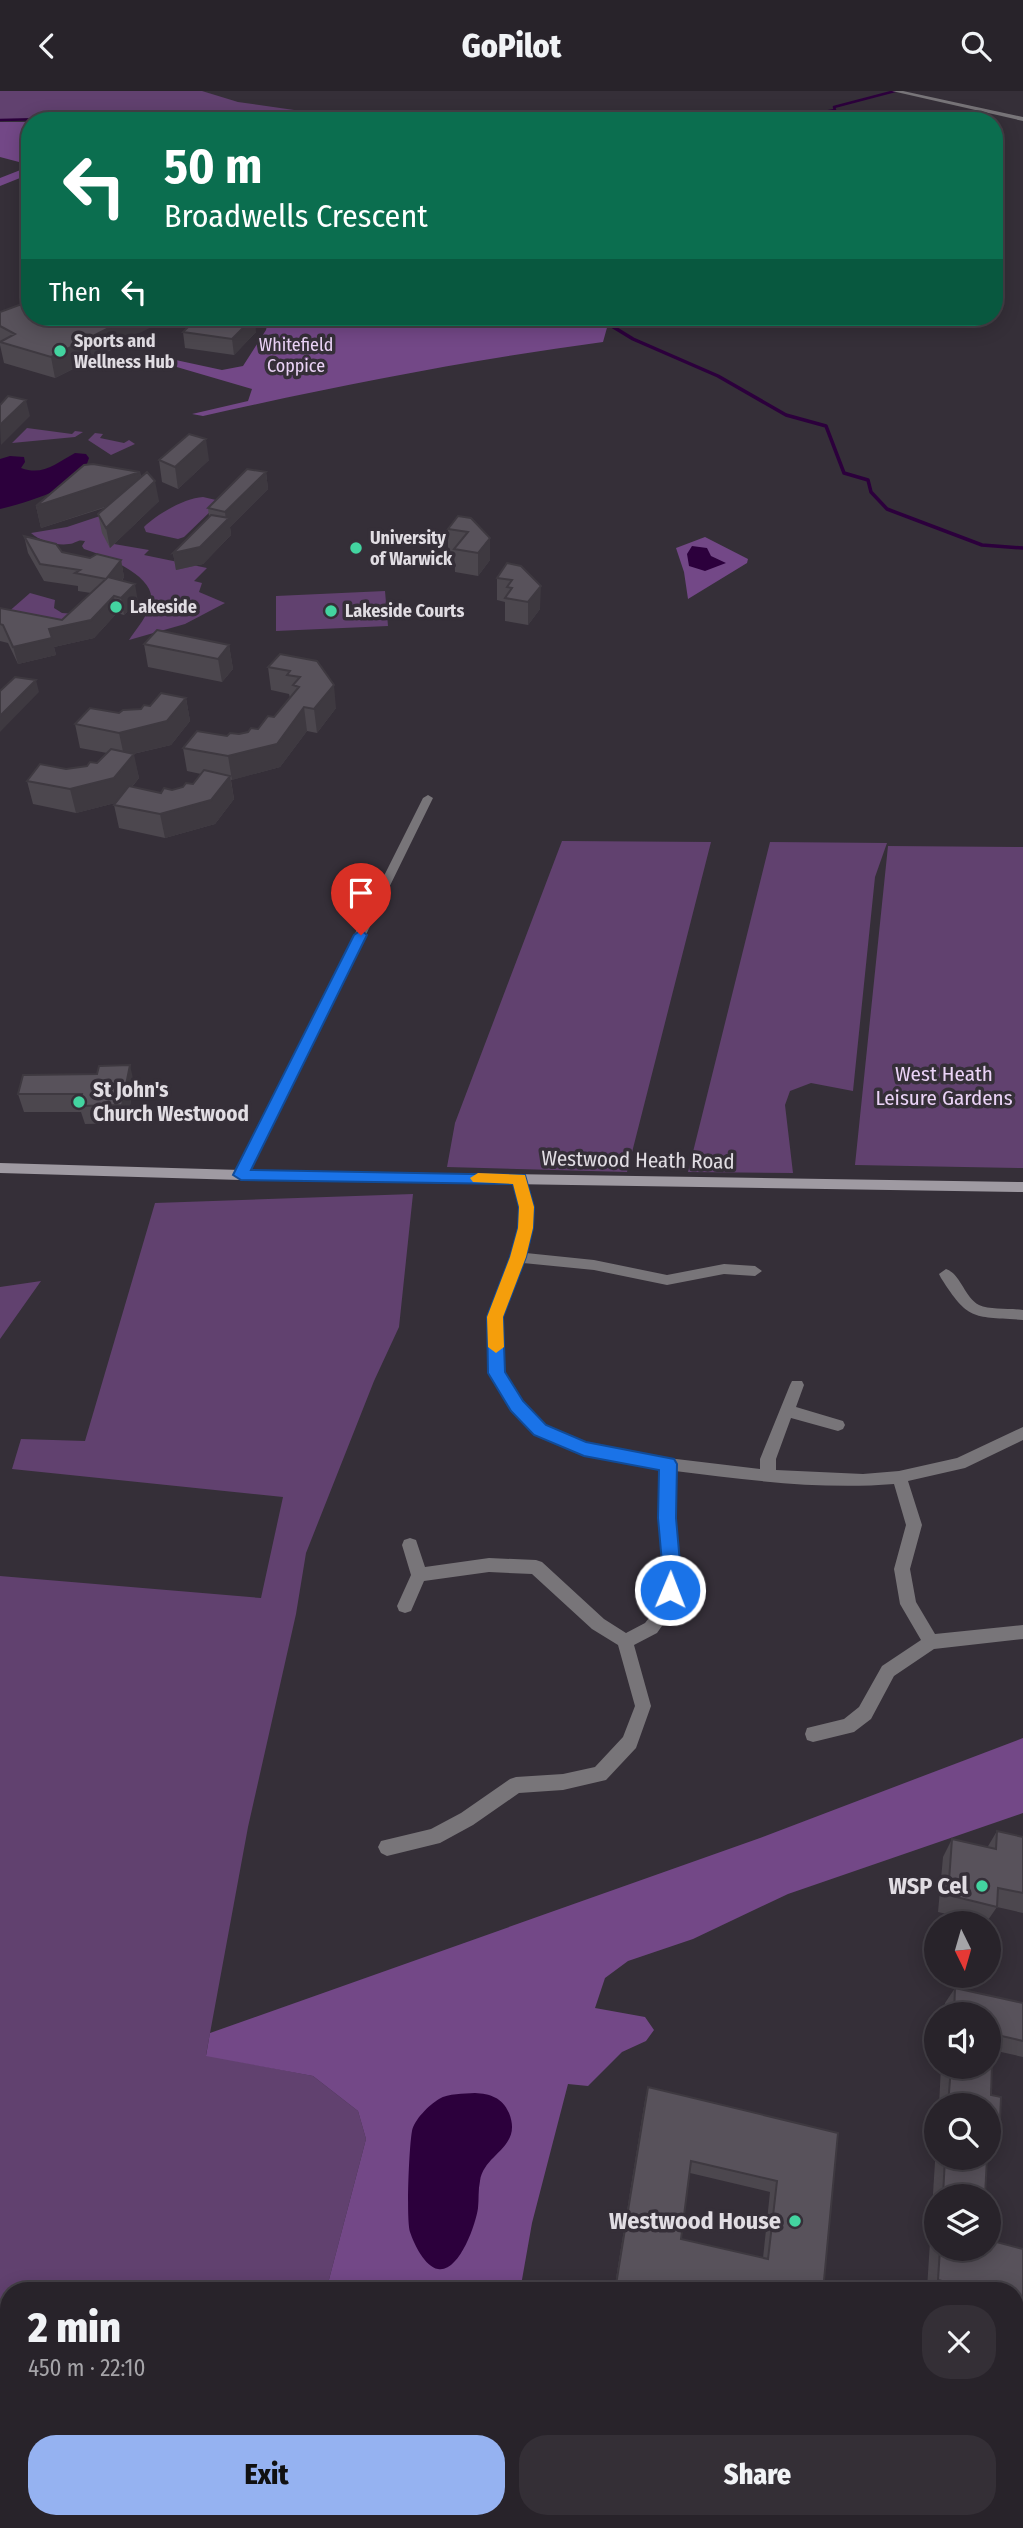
<!DOCTYPE html>
<meta charset="utf-8">
<style>
body{margin:0;font-family:"Fira Sans Condensed",sans-serif;background:#342f36;color:#f1f3f6;height:100vh;display:flex;flex-direction:column;font-size:26px;white-space:nowrap}
*{box-sizing:border-box;margin:0}
p{font-size:23px;color:#a5a4a8}
.icon{flex:none;width:38px;height:38px;fill:none;stroke:currentColor;stroke-width:2;stroke-linecap:round;stroke-linejoin:round}
.map{position:relative;flex:1;overflow:hidden}
.side{position:absolute;left:0px;top:2191px;width:1024px;height:247px;display:flex;flex-direction:column;background:#28232a;border-radius:28px 28px 0 0;box-shadow:0 4px 18px #0003,0 0 0 2px #444047}
.side>*{flex:none}
.top-card{position:absolute;left:21px;top:21px;width:982px;height:214px;border-radius:28px;box-shadow:0 4px 18px #0003,0 0 0 2px #444047;background:#0b6e4f;color:#fff;overflow:hidden}
.needle{width:46px;rotate:175deg}
.buttons{position:absolute;left:924px;top:1820px;display:grid;gap:14px}
.buttons a{display:grid;place-items:center;width:77px;height:77px;border-radius:50%;background:#28232a;box-shadow:0 4px 18px #0003,0 0 0 2px #444047;font-size:35px}
.pin{position:absolute;display:grid;place-items:center;width:60px;height:60px;color:#fff;margin:-72px -30px;border-radius:50% 50% 50% 0;rotate:-45deg;box-shadow:0 0 7px #0007}
.pin .icon{rotate:45deg}
.me{position:absolute;width:77px;margin:-38px;rotate:1deg;stroke-linejoin:round;filter:drop-shadow(0 0 5px #0008)}
.turn{display:flex;align-items:center;gap:24px;height:147px;padding:0 28px;font-size:32px}
.turn .icon{width:91px;height:91px;stroke-width:2.5}
.turn b{display:block;font-size:49px;line-height:60px}
.then{display:flex;align-items:center;height:66px;padding:0 28px;background:#0003;gap:14px;font-size:26px}
.round{display:grid;place-items:center;flex:none;width:74px;height:74px;border-radius:28px;background:#342f36}
.summary{display:flex;align-items:center;justify-content:space-between;height:119px;padding:0 28px}
h1{font-size:42px;font-weight:800;line-height:52px}
.action{display:flex;gap:14px;margin-top:auto;padding:14px 28px}
.action a{flex:1;height:80px;border-radius:28px;background:#95b2f1;color:#111;font-size:28px;font-weight:800;line-height:80px;text-align:center}
.action a+a{background:#342f36;color:#f1f3f6}
header{display:flex;justify-content:space-between;align-items:center;height:91px;padding:0 28px;background:#28232a;font-size:32px;font-weight:800}
.map>svg:first-child{display:block}
.green{fill:#61416f}
.forest{fill:#734887}
.water{fill:#2c003c}
.lines{fill:none;stroke-linecap:round;stroke-linejoin:round}
.stream-far1{stroke:#2c003c;stroke-width:2.5}
.stream{stroke:#2c003c;stroke-width:3.5}
.street{fill:#787579;fill-rule:evenodd}
.secondary{fill:#9f9aa2;fill-rule:evenodd}
.wall{fill:#4c474e;fill-rule:evenodd}
.shaded-wall{fill:#3e3940}
.building{fill:#58525b;stroke:#3e3940;stroke-width:2;fill-rule:evenodd}
.route{fill:#1a73e8;stroke:#114b97;stroke-width:2}
.slow{fill:#f59e0b}
.poi-dot{fill:#43d4a0;stroke:#352f38;stroke-width:2.5}
.labels{text-anchor:middle;stroke-width:7;stroke-linejoin:round;paint-order:stroke}
.far-poi-label{font-size:18px;font-weight:bold;fill:#e1dde3;stroke:#352f38;text-anchor:start}
.far-park-label{font-size:18px;fill:#ebd3f7;stroke:#352f38}
.park-label{font-size:21px;fill:#ebd3f7;stroke:#352f38}
.poi-label{font-size:21px;font-weight:bold;fill:#e1dde3;stroke:#352f38;text-anchor:start}
.street-label{font-size:21px;fill:#e1dde3;stroke:#352f38}
.near-poi-label{font-size:24px;font-weight:bold;fill:#e1dde3;stroke:#352f38;text-anchor:end}
</style>
<header><svg class="icon" aria-label="back" viewBox="0 0 24 24"><path d="M15 5l-7 7 7 7"/></svg>GoPilot<svg class="icon" aria-label="search" viewBox="0 0 24 24"><circle cx="10" cy="10" r="6"/><path d="M15 15l6 6"/></svg></header>
<div class="map">
<svg width="1023" height="2437" viewBox="0 0 1023 2437">
<rect width="100%" height="100%" fill="#352f38"/>
<path class="green" d="M0 0H202L238 11 357 28 399 30 0 29Z
M27 337 72 343 75 340 83 341 75 346 12 352Z
M95 342 103 343 100 347 124 352 129 349 135 353 111 364 88 349Z
M203 406 216 409V415L184 446 178 448 146 441 144 436C157 423 185 407 203 406Z
M103 424 108 452 149 459 144 464 207 477 194 490 202 492 199 501 225 512 185 533 129 549C136 538 149 524 151 510 156 485 103 464 84 458L82 455 85 450C77 448 77 452 69 453 57 455 40 450 31 442L67 436Z
M385 500 388 535 276 540V505Z
M30 502 55 509 54 517 62 522 75 523 61 535 6 523Z
M562 750 711 751 627 1081 447 1076 455 1032Z
M770 751 887 752 875 786 853 1000 811 992 790 1000 785 1014 793 1082 688 1081Z
M888 755 1023 756V1077L855 1074Z
M413 1103 399 1236 374 1290 306 1462 296 1523 248 1736 206 1964 313 1985 358 2020 366 2048 326 2200H9V2429H327V2437H0V1485L261 1507 283 1406 12 1378 21 1348 85 1350 155 1112Z
M41 1190 0 1248V1196Z"/>
<path class="forest" d="M0 31H30V83L0 95V87L23 78 19 71 0 66Z
M269 226H610L603 251C468 269 335 295 203 325L192 323 248 310 252 298 163 272 171 268 222 279 243 275 266 239Z
M705 446 748 468 747 472 688 508 684 481 676 457Z
M1023 1647V1722L788 1803 693 1848 628 1870 605 1887 595 1917 645 1926 654 1939 646 1950 622 1961 588 1995 568 1993 532 2132 520 2200H326L366 2048 358 2020 313 1985 206 1965 210 1942 760 1747Z
M327 2429H488V2437H327Z"/>
<path class="water" d="M75 362 86 363 89 367C82 396 26 412 0 418V368L10 365 24 366 25 371 21 377C43 385 55 373 75 362Z
M692 455 707 457 711 465 726 472 705 480 689 475 687 463Z
M475 2002C490 2003 502 2006 509 2022 523 2057 484 2062 480 2090 478 2099 479 2108 478 2117 476 2133 459 2182 438 2178 425 2176 414 2153 410 2141 406 2128 409 2056 412 2040 414 2029 429 2014 439 2008 449 2002 463 2003 475 2002Z"/>
<g class="lines">
<path class="stream-far1" d="M0 29 88 27 125 30
M769 30 835 19 834 16 895 0"/>
<path class="stream" d="M597 226 633 248 718 285 786 324 826 335 844 382 868 389 871 401 887 418 982 454 1023 457"/>
<path class="street" d="M892 0H903L1023 26V30Z
M428 704 433 707 248 1084 246 1087H236L234 1084 423 707Z
M520 1083 527 1088C533 1118 533 1131 526 1162L594 1169 667 1184 724 1173 755 1175 762 1180 755 1185 724 1183 667 1194 594 1179 523 1172 502 1226 504 1281 522 1311 545 1335 586 1351 668 1367 760 1378V1368L790 1294 792 1290H802L804 1294 796 1316 843 1330 845 1334 843 1338 838 1340 791 1327 776 1368V1379L863 1383 899 1380 957 1367 1023 1336V1349L965 1377 908 1390 922 1434 910 1478 916 1511 935 1543 1023 1534V1548L934 1558 894 1585 871 1628 854 1641 813 1651 807 1649 805 1643 807 1637 844 1628 859 1616 882 1575 921 1549 900 1513 894 1478 906 1434 894 1393C821 1399 748 1389 675 1380V1427L680 1483 676 1515 657 1542 634 1554 651 1615 636 1657 606 1689 563 1699 519 1702 473 1734 440 1752 387 1765 381 1762 378 1756 381 1750 431 1738 461 1722 510 1688 516 1686 563 1683 595 1676 623 1646 635 1615 618 1554 592 1538 532 1483 489 1481 424 1490 411 1520 405 1522 399 1520 397 1515 411 1484 402 1454 404 1449 410 1447 416 1449 425 1476 489 1467 536 1469 542 1471 604 1528 626 1542 645 1532 660 1513 664 1483 659 1427 660 1378 585 1363 535 1343 512 1319 490 1282 488 1226 511 1166 518 1137 519 1116 513 1088Z
M946 1178C961 1183 964 1206 979 1214 990 1219 1010 1217 1023 1219V1229C973 1225 969 1231 941 1187L939 1183Z
M1015 2400 1023 2403V2433L1015 2429Z
M975 2429H1004L1001 2437H972Z"/>
<path class="secondary" d="M0 1072 241 1079 1023 1091V1101L241 1089 0 1082Z"/>
</g>
<path class="wall" d="M0 221 132 246 133 248 55 287 4 272 0 254Z
M183 241H256L234 264 185 257Z
M159 369H209L178 398 162 391Z
M140 381 141 386 159 410 110 457 102 442 98 423 107 416 41 437 36 415Z
M266 381 268 398 230 436 231 444 203 473 176 479 173 462 209 426 208 417Z
M458 425 490 469 478 485 455 481 454 461 448 460V438Z
M24 445 62 461 90 467 121 469 124 486 122 490 138 511 124 524 117 522 94 547 54 556 56 564 18 573 8 552 0 550V517L62 529 91 502 78 500V495L44 490 28 462Z
M507 472 540 518 528 534 505 530V511L497 509V487Z
M144 553 229 554 233 578 222 591 148 576Z
M280 563 336 617 317 642 307 640 280 676 231 689 234 708 215 733 165 747 119 737 114 714 115 712 76 722 33 713 27 690 66 678 87 675 97 672 107 662 80 657 75 633 186 607 190 630 171 654 133 663 139 687 132 696 161 702 193 693 201 683 187 680 183 657 258 638 274 626 290 607 289 603 271 599 268 576Z
M97 983 134 992 127 1032 85 1033 81 1021H24L18 1003Z
M997 1740 1023 1746V1822L997 1816 986 1832 938 1821 943 1766 952 1748 987 1757Z
M955 1897 1023 1912V1966L992 1959 991 2004 1000 2031 989 2043V2014H939L941 1976H989V1923H944L945 1912Z
M648 1996 838 2042 823 2200H614L645 2009ZM690 2082 770 2101 763 2167 681 2148Z
M936 2055V2067H987L985 2105H936V2158H989L1023 2211 1015 2216V2200H933L927 2198Z"/>
<path class="shaded-wall" d="M128 226H171L132 246 133 248 55 287 51 266Z
M255 226 256 241 234 264 232 248Z
M26 309 30 325 1 354 0 334Z
M206 348 209 369 178 398 175 376Z
M140 381 144 401 155 390 159 410 110 457 106 437 141 404 41 437 36 415Z
M266 381 268 398 230 436 231 444 203 473 176 479 173 462 226 430 225 421Z
M490 447V469L478 485V462Z
M121 469 124 486 109 506 106 488Z
M135 493 138 511 124 524 121 507Z
M541 495 540 518 528 534V511Z
M114 505 117 522 94 547 54 556 56 564 18 573 13 556Z
M229 554 233 578 222 591 218 568Z
M36 589 39 601 0 641V625Z
M334 594 336 617 317 642 314 618Z
M186 607 190 630 171 654 124 665 119 642Z
M304 616 307 640 280 676 232 689 228 665Z
M134 663 139 687 119 711 76 722 70 698Z
M230 685 234 708 215 733 165 747 160 723Z
M130 974 134 992 127 1032 122 1014Z"/>
<path class="building" d="M30 210V226H128H127L129 227 51 266 0 251 15 243 0 235V221Z
M198 226H254L232 248 183 241Z
M8 305 26 309 0 334V314Z
M189 343 206 348 175 376 159 369Z
M93 373 140 381 36 415 84 374Z
M247 378 266 381 225 421 208 417Z
M147 381 155 390 106 437 98 423Z
M211 424 229 427 200 456 173 462Z
M458 425 471 427 490 447 478 462 454 458 468 441 448 438Z
M24 445 56 453 62 461 90 467 97 463 121 469 106 488 75 482 80 479 40 473Z
M507 472 521 475 541 495 528 511 505 507 512 497 507 496 512 489 497 487Z
M108 486 135 493 121 507 114 505 91 529 49 538 52 547 13 556 3 534 0 533V517L62 529Z
M157 539 229 554 218 568 144 553Z
M280 563 317 570 334 594 314 618 304 616 277 653 228 665 183 657 197 640 227 645 230 642 239 643 248 641 251 637 258 638 268 625 274 626 299 596 293 594 300 586 287 584 290 580 268 576Z
M15 586 36 589 0 625V600Z
M161 602 186 607 167 630 119 642 75 633 90 617 119 622 123 619 141 618 144 614 150 615Z
M111 658 134 663 114 687 70 698 27 690 40 673 66 678 87 675 90 671 97 672Z
M204 679 230 685 211 709 160 723 114 714 129 695 161 702 164 697 172 699 183 696 186 692 193 693Z
M130 974 122 1014 79 1015 82 1003H18L23 984 97 983 99 975Z
M997 1740 1023 1746V1802L998 1797 997 1816 948 1804 952 1748 996 1758Z
M955 1897 1023 1912V1950L993 1943 991 2004 1001 2006 1000 2031 989 2028V2031V2014H948L951 1976H989V1923H954Z
M648 1996 838 2042 823 2200H615ZM691 2070 777 2090 768 2168 681 2148Z
M945 2067H987L985 2105H943Z
M989 2149 1023 2158V2210L1015 2208V2200H981L938 2189 940 2158H989Z"/>
<path class="route" d="M361 839 367 844 251 1079 525 1084 534 1116 533 1137 526 1166 503 1226 505 1281 523 1310 546 1334 586 1351 674 1368 677 1373 676 1427 681 1483 676 1505 670 1507 663 1505 661 1499 663 1483 658 1427 659 1379 584 1365 534 1344 511 1320 488 1282 487 1226 510 1166 518 1137 519 1116 513 1093 241 1089 233 1084 354 844Z"/>
<path class="slow" d="M478 1082 525 1084 534 1116 533 1137 526 1166 503 1226 504 1256 496 1262 488 1256 487 1226 510 1166 518 1137 519 1116 513 1093 473 1091 470 1087Z"/>
<g class="poi-dot">
<circle cx="60" cy="260" r="7"/>
<circle cx="356" cy="457" r="7"/>
<circle cx="116" cy="516" r="7"/>
<circle cx="331" cy="520" r="7"/>
<circle cx="79" cy="1011" r="7"/>
<circle cx="982" cy="1795" r="7"/>
<circle cx="795" cy="2130" r="7"/>
</g>
<g class="labels">
<g class="far-poi-label">
<text x="74" y="256">Sports and<tspan x="74" dy="21">Wellness Hub</tspan></text>
<text x="370" y="453">University<tspan x="370" dy="21">of Warwick</tspan></text>
<text x="130" y="522">Lakeside</text>
<text x="345" y="526">Lakeside Courts</text>
</g>
<g class="far-park-label">
<text x="296" y="260">Whitefield<tspan x="296" dy="21">Coppice</tspan></text>
</g>
<g class="park-label">
<text x="944" y="990">West Heath<tspan x="944" dy="24">Leisure Gardens</tspan></text>
</g>
<g class="poi-label">
<text x="93" y="1006">St John's<tspan x="93" dy="24">Church Westwood</tspan></text>
</g>
<g class="street-label">
<text transform="translate(638 1069) rotate(1)" y="7">Westwood Heath Road</text>
</g>
<g class="near-poi-label">
<text x="968" y="1803">WSP Cel</text>
<text x="781" y="2138">Westwood House</text>
</g>
</g>
</svg>
<div class="buttons">
<a><svg class="needle" viewBox="-14 -14 28 28"><path d="M0-13l5 13h-10z" fill="#e53935"/><path d="M0 13l5-13h-10z" fill="#a5a4a8"/></svg></a>
<a><svg class="icon" aria-label="sound" viewBox="0 0 24 24"><path d="M4 9h4l5-4v14l-5-4H4zM17 9q2 3 0 6"/></svg></a>
<a><svg class="icon" aria-label="search" viewBox="0 0 24 24"><circle cx="10" cy="10" r="6"/><path d="M15 15l6 6"/></svg></a>
<a><svg class="icon" aria-label="layers" viewBox="0 0 24 24"><path d="M12 4l9 5-9 5-9-5zM3 14l9 5 9-5"/></svg></a>
</div>
<div class="pin" style="left:361px;top:844px;background:#d93025"><svg class="icon" aria-label="arrive" viewBox="0 0 24 24"><path d="M6 21V4h12l-3 4 3 4H6"/></svg></div>
<svg class="me" style="left:670px;top:1499px" viewBox="-20 -20 40 40"><circle r="17" fill="#1a73e8" stroke="#fff" stroke-width="3"/><path d="M0-11L8 9 0 5-8 9z" fill="#fff"/></svg>
<div class="top-card">
<div class="turn"><svg class="icon" aria-label="left" viewBox="0 0 24 24"><path d="M17 20v-9H6M10 6l-5 5 5 5"/></svg><div><b>50 m</b>Broadwells Crescent</div></div>
<div class="then">Then<svg class="icon" aria-label="left" viewBox="0 0 24 24"><path d="M17 20v-9H6M10 6l-5 5 5 5"/></svg></div>
</div>
<section class="side">
<div class="summary"><div><h1>2 min</h1><p>450 m · 22:10</p></div><a class="round"><svg class="icon" aria-label="close" viewBox="0 0 24 24"><path d="M6 6l12 12M18 6L6 18"/></svg></a></div>
<div class="action"><a>Exit</a><a>Share</a></div>
</section>
</div>
